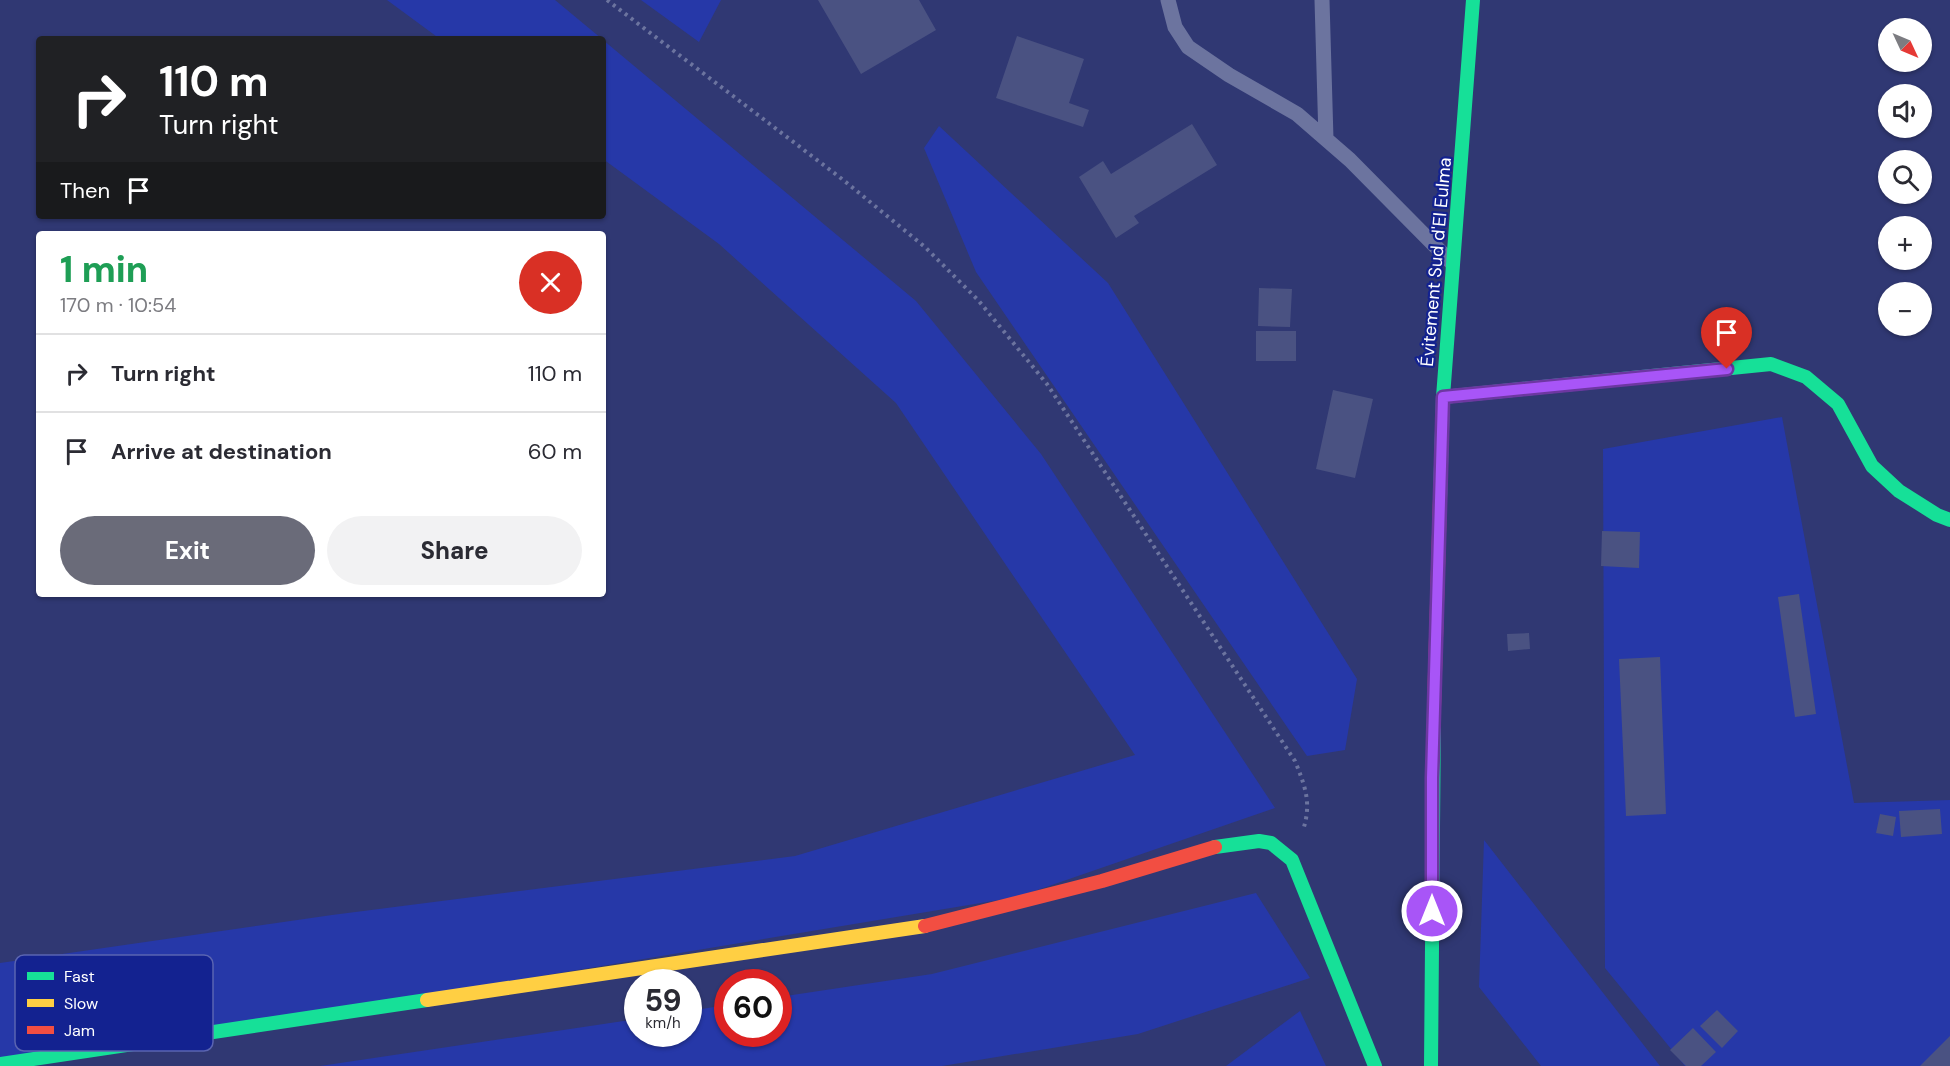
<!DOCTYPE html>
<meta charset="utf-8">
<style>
body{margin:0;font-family:"DM Sans",sans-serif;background:#f2f2f3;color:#2b2b33;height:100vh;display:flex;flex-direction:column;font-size:22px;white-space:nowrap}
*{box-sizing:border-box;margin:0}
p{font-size:20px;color:#7c7c81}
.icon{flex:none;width:33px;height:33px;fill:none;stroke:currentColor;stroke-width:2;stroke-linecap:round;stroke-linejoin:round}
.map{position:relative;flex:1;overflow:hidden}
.sheet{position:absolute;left:36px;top:231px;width:570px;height:366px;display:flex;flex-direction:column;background:#fff;border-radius:6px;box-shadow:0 2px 4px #0004}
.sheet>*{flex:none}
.top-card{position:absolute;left:36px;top:36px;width:570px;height:183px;border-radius:6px;box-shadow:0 2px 4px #0004;background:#202124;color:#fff;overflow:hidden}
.needle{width:39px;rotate:134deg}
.fabs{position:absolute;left:1878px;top:18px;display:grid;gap:12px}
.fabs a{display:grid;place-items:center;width:54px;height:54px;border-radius:50%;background:#fff;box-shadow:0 2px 4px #0004;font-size:30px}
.speed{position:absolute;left:624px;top:969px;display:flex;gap:12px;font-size:30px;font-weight:700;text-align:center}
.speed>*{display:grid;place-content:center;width:78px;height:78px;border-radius:50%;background:#fff;box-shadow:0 2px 4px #0004;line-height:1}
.speed small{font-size:15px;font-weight:400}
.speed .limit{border:9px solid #d22;background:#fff;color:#111}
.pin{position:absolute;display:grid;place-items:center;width:51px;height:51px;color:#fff;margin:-62px -26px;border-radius:50% 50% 50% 0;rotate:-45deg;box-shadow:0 0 6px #0007}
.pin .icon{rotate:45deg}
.me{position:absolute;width:66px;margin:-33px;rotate:0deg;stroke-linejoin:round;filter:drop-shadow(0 0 4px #0008)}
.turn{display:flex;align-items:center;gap:21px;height:126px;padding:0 24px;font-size:27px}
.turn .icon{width:78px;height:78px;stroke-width:2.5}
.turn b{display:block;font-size:42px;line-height:51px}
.then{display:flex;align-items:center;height:57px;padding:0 24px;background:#0003;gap:12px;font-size:22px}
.round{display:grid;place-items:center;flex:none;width:63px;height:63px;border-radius:32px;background:#f2f2f3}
.headline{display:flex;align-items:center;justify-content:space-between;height:102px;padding:0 24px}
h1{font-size:36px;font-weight:800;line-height:45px;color:#1e9e55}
.button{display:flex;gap:12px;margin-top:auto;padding:12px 24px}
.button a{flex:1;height:69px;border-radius:36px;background:#6a6b79;color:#fff;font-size:24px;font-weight:800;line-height:69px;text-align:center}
.button a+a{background:#f2f2f3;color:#2b2b33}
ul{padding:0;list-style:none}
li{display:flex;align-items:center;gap:18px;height:78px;padding:0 24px;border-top:2px solid #e1e1e2}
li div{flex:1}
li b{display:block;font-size:22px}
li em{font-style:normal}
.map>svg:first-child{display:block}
.green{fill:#2638a8}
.building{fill:#4a5282}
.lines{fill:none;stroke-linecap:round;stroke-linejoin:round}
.path{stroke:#6c749f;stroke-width:4;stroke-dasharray:3 4.5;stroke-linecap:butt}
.lane{stroke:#6c749f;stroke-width:15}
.fast{stroke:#16e098;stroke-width:14}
.slow{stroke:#ffcf43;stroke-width:14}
.jam{stroke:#f24e42;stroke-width:14}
.route-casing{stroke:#6d37a1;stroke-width:15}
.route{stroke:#a855f7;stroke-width:10}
.labels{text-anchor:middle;stroke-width:4.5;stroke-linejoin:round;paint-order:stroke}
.street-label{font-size:18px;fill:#fff;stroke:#132290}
.key{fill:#132290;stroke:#5a64b1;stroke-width:1.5}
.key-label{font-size:16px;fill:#fff}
</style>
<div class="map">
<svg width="1950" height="1066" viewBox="0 0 1950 1066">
<rect width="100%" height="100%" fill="#303873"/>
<path class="green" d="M387 0H555L602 39H440Z
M641 0H721L699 42Z
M603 40 916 301 1041 454 1275 808 1017 897 0 1066V963L332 915 795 856 1135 755 896 403 719 244 603 159Z
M939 126 1108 283 1357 679 1345 750 1307 756 976 272 924 148Z
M1782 417 1854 803 1950 800V1066H1685L1605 968 1603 449Z
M1484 840 1660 1066H1541L1479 987Z
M1256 893 1310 978 1138 1034 942 1066H320L637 1019 638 1034H688L689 1011 727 1005 728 1034H778L779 997 932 974Z
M1300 1011 1326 1066H1226Z"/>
<path class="building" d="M818 0H919L936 30 861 74Z
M1017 36 1084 59 1069 103 1089 110 1083 127 996 98Z
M1192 124 1217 165 1134 216 1139 223 1116 238 1079 177 1103 161 1111 174Z
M1259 288 1292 289 1290 327 1258 326Z
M1256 331H1296V361H1256Z
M1333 390 1373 399 1355 478 1316 469Z
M1602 531 1640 532 1639 568 1601 566Z
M1799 594 1816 714 1795 717 1778 597Z
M1529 633 1530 649 1508 651 1507 634Z
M1660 657 1666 814 1626 816 1619 659Z
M1940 809 1942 834 1901 837 1899 811Z
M1880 814 1896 817 1893 836 1876 833Z
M1717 1010 1738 1031 1722 1048 1700 1026Z
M1693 1028 1716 1052 1701 1066H1686L1670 1050Z
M1950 1036V1066H1920Z"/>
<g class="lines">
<path class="path" d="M607 0 842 179 925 247 978 300 1047 384 1295 761C1305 786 1312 803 1303 830"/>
<path class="lane" d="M1168 0 1175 27 1188 47 1229 75 1297 114 1350 160 1451 262
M1322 0 1326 139"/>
<path class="fast" d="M1443 397 1771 364 1806 377 1838 404 1872 466 1899 491 1937 515 1950 520
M1440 499 1443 397 1473 0
M1215 847 1259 841 1271 843 1292 860 1375 1066
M0 1064 427 1000
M1431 1066 1434 707"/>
<path class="slow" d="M427 1000 925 926"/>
<path class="jam" d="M1434 707 1440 499
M925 926 1102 881 1215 847"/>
</g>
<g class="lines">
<defs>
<path id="route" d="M1432 911V778L1443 397 1727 369"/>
</defs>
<use href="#route" class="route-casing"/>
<use href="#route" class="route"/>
</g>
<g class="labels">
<g class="street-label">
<text transform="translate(1436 262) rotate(-85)" y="6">Évitement Sud d'El Eulma</text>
</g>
</g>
<rect x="15" y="955" width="198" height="96" rx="9" class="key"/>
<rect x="27" y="972" width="27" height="8" fill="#16e098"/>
<rect x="27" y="999" width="27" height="8" fill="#ffcf43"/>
<rect x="27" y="1026" width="27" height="8" fill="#f24e42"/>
<g class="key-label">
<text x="64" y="982">Fast</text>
<text x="64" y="1009">Slow</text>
<text x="64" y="1036">Jam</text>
</g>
</svg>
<div class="fabs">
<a><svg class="needle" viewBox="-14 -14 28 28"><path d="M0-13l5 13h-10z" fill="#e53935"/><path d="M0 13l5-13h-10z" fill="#7c7c81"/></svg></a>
<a><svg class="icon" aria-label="sound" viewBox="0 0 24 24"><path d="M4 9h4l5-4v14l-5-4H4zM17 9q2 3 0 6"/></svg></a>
<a><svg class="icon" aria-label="search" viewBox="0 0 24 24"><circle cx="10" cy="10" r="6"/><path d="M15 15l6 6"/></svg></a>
<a>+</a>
<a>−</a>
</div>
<div class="speed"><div>59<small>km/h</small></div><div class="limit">60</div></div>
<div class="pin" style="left:1727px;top:369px;background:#d93025"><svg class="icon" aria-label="arrive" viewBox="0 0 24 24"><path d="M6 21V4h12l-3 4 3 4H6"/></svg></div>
<svg class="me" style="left:1432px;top:911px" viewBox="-20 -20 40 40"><circle r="17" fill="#a855f7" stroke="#fff" stroke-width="3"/><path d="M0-11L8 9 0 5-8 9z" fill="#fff"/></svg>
<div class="top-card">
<div class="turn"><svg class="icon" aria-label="right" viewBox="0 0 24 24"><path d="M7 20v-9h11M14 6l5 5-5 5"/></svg><div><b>110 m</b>Turn right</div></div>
<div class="then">Then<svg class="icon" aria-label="arrive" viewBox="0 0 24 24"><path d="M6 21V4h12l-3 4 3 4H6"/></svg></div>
</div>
<section class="sheet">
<div class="headline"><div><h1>1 min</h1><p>170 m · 10:54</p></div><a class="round" style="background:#d93025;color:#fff"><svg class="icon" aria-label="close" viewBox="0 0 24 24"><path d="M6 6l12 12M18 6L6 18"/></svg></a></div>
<ul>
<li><svg class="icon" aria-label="right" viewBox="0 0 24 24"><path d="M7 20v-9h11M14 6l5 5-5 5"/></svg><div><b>Turn right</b></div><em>110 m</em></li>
<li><svg class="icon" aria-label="arrive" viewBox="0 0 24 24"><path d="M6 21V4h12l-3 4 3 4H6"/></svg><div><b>Arrive at destination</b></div><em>60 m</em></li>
</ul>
<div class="button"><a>Exit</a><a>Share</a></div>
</section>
</div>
